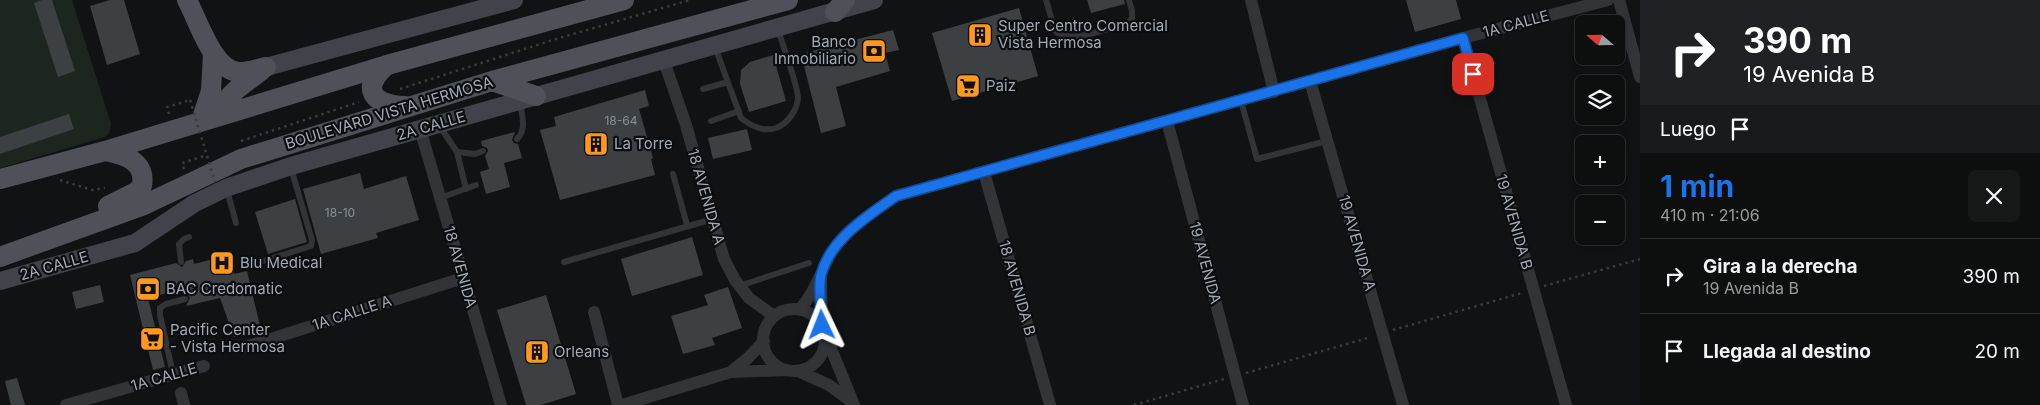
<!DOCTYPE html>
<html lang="es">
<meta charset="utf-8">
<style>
body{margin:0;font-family:Inter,sans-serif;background:#161717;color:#f1f3f6;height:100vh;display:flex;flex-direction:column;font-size:19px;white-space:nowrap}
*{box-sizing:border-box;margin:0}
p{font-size:16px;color:#9a9c9e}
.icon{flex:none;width:28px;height:28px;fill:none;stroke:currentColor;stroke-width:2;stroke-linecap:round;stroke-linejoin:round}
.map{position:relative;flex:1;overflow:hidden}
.panel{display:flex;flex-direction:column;background:#0d0e0e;width:400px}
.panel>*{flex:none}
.guide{background:#202124;color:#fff;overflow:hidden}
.needle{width:32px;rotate:290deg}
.fabs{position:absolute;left:1575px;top:15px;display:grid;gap:10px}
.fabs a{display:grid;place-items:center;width:50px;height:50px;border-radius:8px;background:#0d0e0e;box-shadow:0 2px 8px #0003,0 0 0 1px #2d2e2e;font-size:25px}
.pin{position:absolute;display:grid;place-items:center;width:42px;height:42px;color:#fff;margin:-21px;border-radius:10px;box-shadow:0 2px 8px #0006}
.me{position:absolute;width:55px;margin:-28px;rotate:358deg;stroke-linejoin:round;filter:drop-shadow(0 0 4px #0008)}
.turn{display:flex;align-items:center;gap:18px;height:105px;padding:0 20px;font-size:22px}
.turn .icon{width:65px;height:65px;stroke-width:2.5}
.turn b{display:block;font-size:35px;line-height:42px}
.then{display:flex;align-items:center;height:48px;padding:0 20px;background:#0003;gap:10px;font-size:19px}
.round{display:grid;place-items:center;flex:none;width:52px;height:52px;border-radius:8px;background:#161717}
.head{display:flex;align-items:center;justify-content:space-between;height:85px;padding:0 20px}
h1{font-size:30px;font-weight:700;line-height:38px;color:#1a73e8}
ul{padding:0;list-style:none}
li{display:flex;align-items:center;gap:15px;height:75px;padding:0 20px;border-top:1px solid #2d2e2e}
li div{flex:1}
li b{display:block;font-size:19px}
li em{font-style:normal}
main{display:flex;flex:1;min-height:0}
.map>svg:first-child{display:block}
.green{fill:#1d261e}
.building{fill:#3d4043}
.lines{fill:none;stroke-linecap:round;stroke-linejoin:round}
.path{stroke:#383b40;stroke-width:2.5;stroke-dasharray:2.5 4;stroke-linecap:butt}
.lane{stroke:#323438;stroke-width:6}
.street{stroke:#323438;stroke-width:12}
.secondary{stroke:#404349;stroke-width:18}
.primary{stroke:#4e5158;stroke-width:20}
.path-bridge{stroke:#383b40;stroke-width:2.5;stroke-dasharray:2.5 4;stroke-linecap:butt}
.route-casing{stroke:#114b97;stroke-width:12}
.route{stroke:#1a73e8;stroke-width:9}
.labels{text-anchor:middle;stroke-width:4.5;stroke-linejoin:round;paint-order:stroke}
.number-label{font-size:12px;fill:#899098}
.street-label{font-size:15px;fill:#a2aab5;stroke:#0c0d0e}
.poi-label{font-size:15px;fill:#a2aab5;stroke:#0c0d0e;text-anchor:start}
</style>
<main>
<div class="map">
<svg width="1640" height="405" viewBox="0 0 1640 405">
<rect width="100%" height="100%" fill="#111213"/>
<path class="green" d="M0 0H72L111 124 109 133 105 137 0 168Z"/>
<path class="building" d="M42 0H52L75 71 58 77 34 3Z
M110 0H124L140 54 107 65 90 6Z
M1087 0H1124L1125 4 1091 13Z
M1406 0H1456L1461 19 1415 32Z
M1019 8 1038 76 952 101 932 33Z
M893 30 899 50 885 53 890 71 836 87 846 126 821 133 801 54Z
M773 55 786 101 749 112 740 84 741 70 750 62Z
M645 90 649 106 639 109 653 158 651 159 655 175 560 200 540 130 556 126 554 117Z
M69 114 74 129 0 154V137Z
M747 129 752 150 713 159 708 138Z
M515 132 512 140 514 143 518 144 522 158 504 163 510 187 486 194 480 172 489 169 485 156 488 151 487 148 482 146 481 141Z
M360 173 364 189 406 176 419 220 376 233 378 238 321 254 303 189Z
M295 199 307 242 268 254 255 212Z
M692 237 703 275 632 296 621 259Z
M229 255 234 274 247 271 261 330 234 337 220 298 186 306 190 298 188 295 183 294 182 289 148 298 165 367 153 370 130 275 176 263 182 267 186 261 193 259 194 264Z
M100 285 104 302 76 309 72 292Z
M728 287 742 328 712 338 715 345 683 354 671 316 708 305 704 295Z
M546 295 576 394 541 405H526L497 310Z
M17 378 25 405H11L5 381Z"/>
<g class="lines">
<path class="path" d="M400 89 556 39 690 0
M169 114 167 107 190 100
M241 141 359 102
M184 169 182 163 207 155
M60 180 92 190 105 188
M1544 286 1640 259
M1393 330 1522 293
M1246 373 1371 337
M1134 405 1224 379"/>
<path class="lane" d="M1046 0 1055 31C1071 45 1108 28 1127 23L1132 19V11L1129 0
M715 47 741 118C751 126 764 132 776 128 787 124 797 111 798 98 798 88 782 41 777 28
M703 89 728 82
M1241 101 1257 159 1327 141
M711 121 739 111
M439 125 457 152 475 154 483 151
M517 139C527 130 522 115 520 103
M457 152 466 189
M673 174 687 225
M227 190 236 223
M440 198 476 185
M181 262 179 244 184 239 189 237
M564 262 713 219
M251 263H257L311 246 312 240 291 168
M739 286 809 263
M173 374 160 315V308L166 304 185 299"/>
<path class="street" d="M1251 0 1274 92
M1619 0 1640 77
M1463 38 1566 405
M664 61 686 125 724 259 735 280 749 298 774 316
M1310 81 1403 405
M1167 121 1243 405
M420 129 501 405
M984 172 1050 405
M821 278 822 325
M800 309C816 291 820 272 832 252 846 228 874 212 896 196L1463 38 1608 0
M763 340a31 31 0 1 1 62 0a31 31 0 1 1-62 0Z
M594 312 618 405
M826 336 854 405
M242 348 463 278
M798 371 829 385 852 402
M731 372 748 358 764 341
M181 393 184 405
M66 405 204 366
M622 405 731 372 787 370"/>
<path class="secondary" d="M266 67 514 0
M0 281 135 243 195 203 226 188 291 166 874 0"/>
<path class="primary" d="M187 0C198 20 213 71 239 72 247 73 257 69 266 67
M835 12 845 0
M387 65C359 89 373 105 405 106
M492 81 536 96
M209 117 237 89 262 70
M201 121 211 91 213 53
M105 151C125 155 146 161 142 186L136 192 108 206
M0 179 105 151 387 65 624 0
M0 257 144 205 241 159 492 81 788 0"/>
<path class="path-bridge" d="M190 100 215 182"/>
</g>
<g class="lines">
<defs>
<path id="route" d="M822 325C821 311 818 288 821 275 830 239 868 216 896 196L1463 38 1473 74"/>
</defs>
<use href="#route" class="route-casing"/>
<use href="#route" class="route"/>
</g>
<defs>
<symbol id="building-square" viewBox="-11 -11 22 22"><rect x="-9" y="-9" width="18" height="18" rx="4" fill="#ff981e" stroke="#0c0d0e"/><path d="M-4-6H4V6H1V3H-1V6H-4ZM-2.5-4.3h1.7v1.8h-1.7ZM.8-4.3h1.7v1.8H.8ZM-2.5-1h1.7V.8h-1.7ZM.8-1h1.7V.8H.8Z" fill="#111"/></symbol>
<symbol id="bank-square" viewBox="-11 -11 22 22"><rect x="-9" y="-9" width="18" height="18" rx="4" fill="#ff981e" stroke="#0c0d0e"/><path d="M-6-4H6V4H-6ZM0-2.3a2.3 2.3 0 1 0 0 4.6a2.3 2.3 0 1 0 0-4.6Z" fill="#111"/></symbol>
<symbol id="supermarket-square" viewBox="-11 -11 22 22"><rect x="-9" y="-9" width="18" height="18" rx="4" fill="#ff981e" stroke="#0c0d0e"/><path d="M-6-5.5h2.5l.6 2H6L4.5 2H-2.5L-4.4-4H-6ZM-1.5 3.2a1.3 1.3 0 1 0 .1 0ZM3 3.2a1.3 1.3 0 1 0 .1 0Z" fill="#111"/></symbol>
<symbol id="hospital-square" viewBox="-11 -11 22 22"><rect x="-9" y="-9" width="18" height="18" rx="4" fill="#ff981e" stroke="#0c0d0e"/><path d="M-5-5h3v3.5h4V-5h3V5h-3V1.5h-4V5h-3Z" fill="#111"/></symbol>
</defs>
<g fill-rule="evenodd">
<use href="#building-square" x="966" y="21" width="28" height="28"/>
<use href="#bank-square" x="860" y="37" width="28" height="28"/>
<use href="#supermarket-square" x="954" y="72" width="28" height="28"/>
<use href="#building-square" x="582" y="130" width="28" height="28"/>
<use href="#hospital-square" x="208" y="249" width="28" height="28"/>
<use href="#bank-square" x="134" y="275" width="28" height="28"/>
<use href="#supermarket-square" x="138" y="325" width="28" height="28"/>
<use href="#building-square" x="523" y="338" width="28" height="28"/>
</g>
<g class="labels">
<g class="number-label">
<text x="621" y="125">18-64</text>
<text x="340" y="217">18-10</text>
</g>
<g class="street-label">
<text transform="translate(1516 24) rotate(-15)" y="5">1A CALLE</text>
<text transform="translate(389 113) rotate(-17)" y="5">BOULEVARD VISTA HERMOSA</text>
<text transform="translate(431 126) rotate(-16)" y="5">2A CALLE</text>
<text transform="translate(706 197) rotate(74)" y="5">18 AVENIDA A</text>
<text transform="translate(1514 222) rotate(74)" y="5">19 AVENIDA B</text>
<text transform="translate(1357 243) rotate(74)" y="5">19 AVENIDA A</text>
<text transform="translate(1205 263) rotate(75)" y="5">19 AVENIDA</text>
<text transform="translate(54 266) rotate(-16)" y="5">2A CALLE</text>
<text transform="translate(460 267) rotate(74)" y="5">18 AVENIDA</text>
<text transform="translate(1017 288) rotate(74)" y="5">18 AVENIDA B</text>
<text transform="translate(352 313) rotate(-18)" y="5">1A CALLE A</text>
<text transform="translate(164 377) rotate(-16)" y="5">1A CALLE</text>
</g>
<g class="poi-label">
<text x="998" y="31">Super Centro Comercial<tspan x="998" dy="17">Vista Hermosa</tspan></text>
<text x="856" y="47" text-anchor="end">Banco<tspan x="856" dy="17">Inmobiliario</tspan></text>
<text x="986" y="91">Paiz</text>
<text x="614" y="149">La Torre</text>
<text x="240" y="268">Blu Medical</text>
<text x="166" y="294">BAC Credomatic</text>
<text x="170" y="335">Pacific Center<tspan x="170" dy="17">- Vista Hermosa</tspan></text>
<text x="554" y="357">Orleans</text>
</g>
</g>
</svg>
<div class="fabs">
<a><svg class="needle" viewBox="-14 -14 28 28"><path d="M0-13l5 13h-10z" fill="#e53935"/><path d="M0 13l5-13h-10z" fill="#9a9c9e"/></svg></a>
<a><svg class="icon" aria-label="layers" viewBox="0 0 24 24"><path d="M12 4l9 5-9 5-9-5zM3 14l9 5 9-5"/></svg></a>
<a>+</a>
<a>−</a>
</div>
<div class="pin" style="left:1473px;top:74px;background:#d93025"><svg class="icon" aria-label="arrive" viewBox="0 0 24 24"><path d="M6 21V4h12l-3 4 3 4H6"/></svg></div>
<svg class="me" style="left:822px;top:325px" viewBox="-20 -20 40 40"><path d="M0-17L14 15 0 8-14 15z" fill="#1a73e8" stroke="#fff" stroke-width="4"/></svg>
</div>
<section class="panel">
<div class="guide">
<div class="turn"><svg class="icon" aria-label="right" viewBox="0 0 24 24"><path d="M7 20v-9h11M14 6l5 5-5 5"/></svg><div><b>390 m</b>19 Avenida B</div></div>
<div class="then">Luego<svg class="icon" aria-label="arrive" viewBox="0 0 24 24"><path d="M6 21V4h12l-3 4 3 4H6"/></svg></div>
</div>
<div class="head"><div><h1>1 min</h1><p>410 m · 21:06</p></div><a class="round"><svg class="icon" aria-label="close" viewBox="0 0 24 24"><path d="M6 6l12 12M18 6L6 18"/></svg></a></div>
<ul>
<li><svg class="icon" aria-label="right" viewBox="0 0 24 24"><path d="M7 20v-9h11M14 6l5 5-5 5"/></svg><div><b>Gira a la derecha</b><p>19 Avenida B</p></div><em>390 m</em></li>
<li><svg class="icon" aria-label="arrive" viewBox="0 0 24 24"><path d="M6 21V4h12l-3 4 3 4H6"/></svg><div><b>Llegada al destino</b></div><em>20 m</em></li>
</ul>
</section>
</main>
